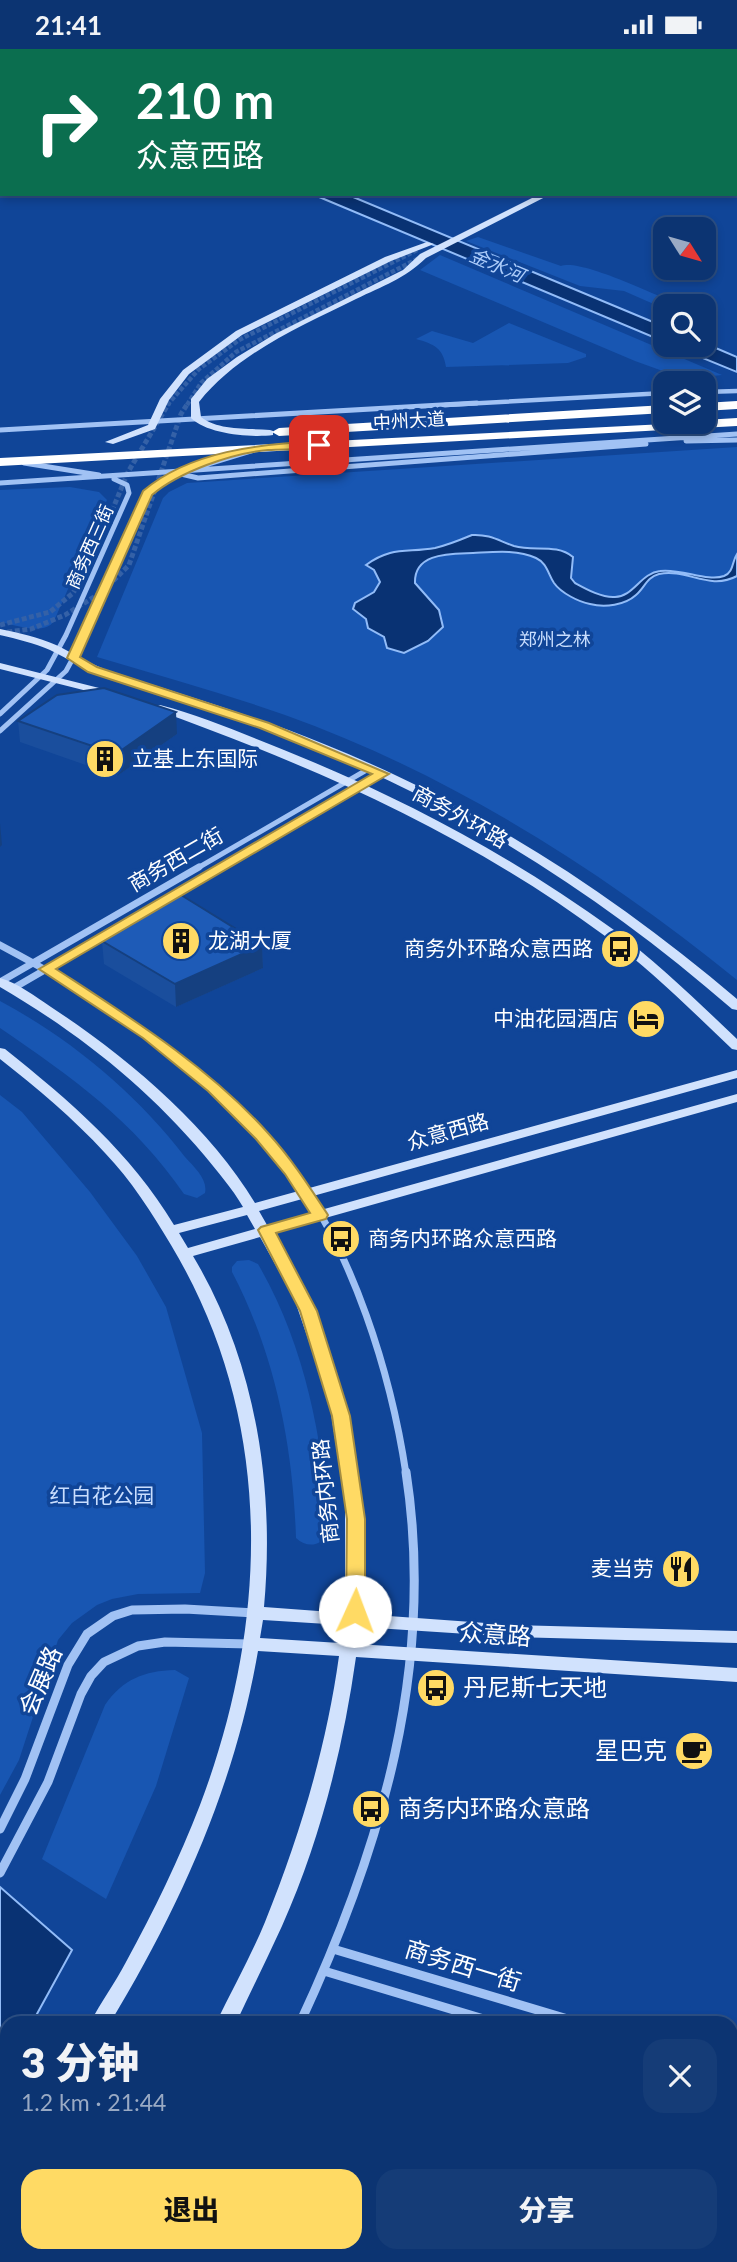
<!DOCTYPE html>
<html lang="zh">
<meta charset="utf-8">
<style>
body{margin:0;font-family:Lato,"Noto Sans SC",sans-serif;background:#153c77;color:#f1f3f6;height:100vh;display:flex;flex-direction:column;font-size:26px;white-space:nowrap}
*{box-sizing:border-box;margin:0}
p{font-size:23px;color:#9aaac4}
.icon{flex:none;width:38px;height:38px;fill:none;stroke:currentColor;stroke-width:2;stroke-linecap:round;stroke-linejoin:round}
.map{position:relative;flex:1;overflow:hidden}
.sheet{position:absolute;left:0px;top:1967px;width:738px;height:247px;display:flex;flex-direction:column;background:#0c3472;border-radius:21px 21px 0 0;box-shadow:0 4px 10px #0003,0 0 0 2px #2c4f84}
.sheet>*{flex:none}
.top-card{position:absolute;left:0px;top:0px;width:738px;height:147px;box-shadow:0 4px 10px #0003,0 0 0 2px #2c4f84;background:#0b6e4f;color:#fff;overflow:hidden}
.needle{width:46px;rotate:127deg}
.tools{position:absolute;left:653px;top:168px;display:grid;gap:14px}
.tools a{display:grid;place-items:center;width:63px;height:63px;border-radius:14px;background:#0c3472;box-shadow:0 4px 10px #0003,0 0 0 2px #2c4f84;font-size:35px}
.pin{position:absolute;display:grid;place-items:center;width:60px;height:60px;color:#fff;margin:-30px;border-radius:14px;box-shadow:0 4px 10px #0006}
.me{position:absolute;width:77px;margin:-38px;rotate:2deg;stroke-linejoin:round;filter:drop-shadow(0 0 5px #0008)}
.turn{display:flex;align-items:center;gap:24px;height:147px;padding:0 21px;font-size:32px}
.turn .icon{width:91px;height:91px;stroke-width:2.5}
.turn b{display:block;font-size:49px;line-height:60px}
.round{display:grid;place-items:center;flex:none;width:74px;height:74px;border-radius:21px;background:#153c77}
.overview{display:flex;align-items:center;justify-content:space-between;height:119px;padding:0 21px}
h1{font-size:42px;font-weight:800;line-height:52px}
.button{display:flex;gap:14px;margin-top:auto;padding:14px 21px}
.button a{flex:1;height:80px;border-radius:21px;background:#ffda64;color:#111;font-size:28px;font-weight:800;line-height:80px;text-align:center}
.button a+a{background:#153c77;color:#f1f3f6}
.status{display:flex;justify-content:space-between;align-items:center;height:49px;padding:0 35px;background:#0c3472;direction:ltr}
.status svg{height:19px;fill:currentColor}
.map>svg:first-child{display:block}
.green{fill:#1856b2}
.water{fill:#093273;stroke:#92bcf8;stroke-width:2}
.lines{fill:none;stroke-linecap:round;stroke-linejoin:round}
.street-tunnel-far1{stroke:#3461a7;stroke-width:4.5;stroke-dasharray:4.5 2;stroke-linecap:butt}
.street-tunnel{stroke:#3461a7;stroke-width:5;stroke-dasharray:5 2.5;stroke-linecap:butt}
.street-far3{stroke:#a1c2f4;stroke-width:4.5}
.street-far2{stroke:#a1c2f4;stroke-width:5}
.street-far1{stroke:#a1c2f4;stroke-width:7}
.street{stroke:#a1c2f4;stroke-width:9}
.secondary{fill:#d1e2fd;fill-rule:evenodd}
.primary{fill:#eef4ff;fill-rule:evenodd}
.highway{fill:#fff;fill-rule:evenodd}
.wall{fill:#1a4e9d}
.shaded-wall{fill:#154080}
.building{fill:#1e5bb7;stroke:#154080;stroke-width:2}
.route{fill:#ffda64;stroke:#a68e41;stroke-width:2}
.labels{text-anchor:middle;stroke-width:7;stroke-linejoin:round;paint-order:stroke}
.far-street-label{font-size:18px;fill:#fff;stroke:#104598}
.far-park-label{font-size:18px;fill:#c9defe;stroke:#104598}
.far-water-label{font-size:19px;font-style:italic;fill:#adcdfb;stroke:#104598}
.poi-label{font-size:21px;fill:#fff;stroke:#104598;text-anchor:start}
.street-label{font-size:21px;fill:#fff;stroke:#104598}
.park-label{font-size:21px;fill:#c9defe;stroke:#104598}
.near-street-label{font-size:24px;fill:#fff;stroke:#104598}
.near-poi-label{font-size:24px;fill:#fff;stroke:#104598;text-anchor:start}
</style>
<div class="status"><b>21:41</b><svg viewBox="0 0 49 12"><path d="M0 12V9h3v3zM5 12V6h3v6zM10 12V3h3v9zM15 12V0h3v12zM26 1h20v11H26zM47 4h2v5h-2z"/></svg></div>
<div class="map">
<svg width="737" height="2213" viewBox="0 0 737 2213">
<rect width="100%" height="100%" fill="#104598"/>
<path class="green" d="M478 188 561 217C580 209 660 248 682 257H665V260L624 242 580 237 466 192Z
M440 206 722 326 685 330 635 312 420 221Z
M509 274 586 305V308L568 314 446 318C443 299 434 295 416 290L432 282 473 294Z
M737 398V931C603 822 448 724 285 666 223 644 160 627 97 608L163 449 169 443 187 434Z
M70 438 99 443 107 451 54 572C44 587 16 576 0 573V441Z
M0 952C71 990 136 1044 185 1108 194 1118 208 1130 205 1144L197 1149 184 1145C133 1071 73 1029 0 979Z
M0 1046 22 1063 90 1143 137 1207 166 1258 202 1384 205 1524 200 1544 138 1545 112 1550 97 1556 72 1574 58 1591 19 1711 0 1746Z
M249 1211 258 1215C305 1296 323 1390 329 1482 322 1497 308 1500 296 1489 293 1397 275 1305 232 1223V1218L237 1212Z
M175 1621 189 1629 156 1737 106 1850 42 1810 105 1656C123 1630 144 1622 175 1621Z
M732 2076 737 2077V2213H429L425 2207H732Z"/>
<path class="water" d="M312 145H346L665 278V293Z
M704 294 737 308V323L671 296Z
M472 486C490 485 499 492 514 497 534 503 556 494 573 508L571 529 575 534C586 540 602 549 615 548 633 548 641 524 660 522 681 519 707 533 724 527 734 523 732 512 737 505V527C709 542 687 519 659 525 647 528 645 538 636 546 625 556 605 559 590 555 579 553 561 544 554 534 548 525 547 514 536 509 517 500 493 503 473 504 451 505 414 503 415 534L439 561 443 578 428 592 404 604 387 599 384 588 368 579 366 570 353 560 355 554 374 543 380 533 374 521 366 516C392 497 407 504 435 499 448 496 460 491 472 486Z
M0 1838 72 1901 32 1974H7V2207H344L349 2213H0Z"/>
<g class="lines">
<path class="street-tunnel-far1" d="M167 356 199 320 239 291 417 201
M187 356 201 334 236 303 421 208"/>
<path class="street-tunnel" d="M0 576 50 563 73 544 88 520 128 423 169 354
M0 584 31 580 65 566 102 543 129 516 181 365 188 354"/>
<path class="street-far3" d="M48 0 53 2
M548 2 556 0
M704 343 737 342
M445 356 665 344"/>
<path class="street-far2" d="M0 381 477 354
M686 392 737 391
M24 414 99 426
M181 425 198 429 646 395
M0 434 737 385
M0 665 47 621 66 586 129 444 127 436 114 430
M0 682 66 622 85 587 147 444 185 422 254 401
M196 820 370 719
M219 820 382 725"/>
<path class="street-far1" d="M0 896C108 953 216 1022 291 1121 353 1202 391 1325 406 1425
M0 933 199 818
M12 940 222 818"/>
<path class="street" d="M0 1780 25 1730 68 1616 87 1585 113 1567 132 1561 185 1560 255 1564
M0 1824 48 1733 81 1645 91 1627 104 1613 138 1597 165 1593 249 1595
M333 1900 581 1974
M324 1922 497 1974
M300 1974C381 1800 436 1617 406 1423
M732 2019 737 2021
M732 2044 737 2046
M152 2213 156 2207"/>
<path class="secondary" d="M3 0H11L2 3Z
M540 145H551L426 209C404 230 383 237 356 250 301 277 238 304 199 353L201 368C219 382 248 379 270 381L273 382V386C251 389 207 385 191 369V350L207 330 237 308 275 285 403 221 420 205Z
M427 193 434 195 391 212 242 286 189 325 169 351 155 380 113 395 105 393 148 376 160 350 183 321 236 282 385 208Z
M0 580C19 584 38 588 56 596 75 605 93 617 113 623 184 646 255 667 324 695 476 756 613 844 737 950V961L732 960C608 852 471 763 318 700 249 672 178 651 108 629 87 622 70 611 50 601 34 594 17 590 0 586Z
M0 614 115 643 117 645 111 648 0 620Z
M160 656C202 667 244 685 284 701 401 748 512 807 614 881 658 914 697 952 737 990V1001L732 1000C691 961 651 921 605 887 469 786 316 718 156 661V657Z
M0 929C18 934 36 948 51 958 126 1007 209 1077 255 1154L737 1021V1029L259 1162 267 1176 737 1045V1053L272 1184C284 1206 299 1227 309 1250 350 1344 370 1463 361 1565L513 1576 737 1582V1594L513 1588 360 1578 357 1595 737 1619V1633L356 1608C343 1700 320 1792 282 1877 267 1910 251 1942 236 1974H216C232 1941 251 1907 265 1873 300 1786 326 1700 339 1607L258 1602C235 1736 180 1858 110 1974H90C101 1953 115 1934 126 1913 154 1862 179 1810 200 1756 270 1571 275 1369 171 1196 152 1164 131 1131 105 1104 73 1069 37 1039 0 1010V999L5 1000C70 1052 131 1104 174 1176L243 1158C232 1139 217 1122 204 1106 146 1037 77 983 0 938ZM247 1166 255 1180 188 1199 179 1184ZM260 1188 294 1249 329 1351 345 1456V1564L264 1558C275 1438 256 1312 193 1207ZM263 1571 343 1576 340 1594 260 1589Z
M7 2094V2118L0 2121V2097Z
M53 2207H76L74 2213H51Z"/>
<path class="primary" d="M667 0H679L680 2H668Z
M687 0H698L699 2H688Z"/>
<path class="highway" d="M737 352V360L704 362V354Z
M665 356V364L279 387 272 383 279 379Z
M737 369V377L0 417V409L704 373V371Z"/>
</g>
<path class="wall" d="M724 0H737V5V2H729Z
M18 672 177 685 117 727 20 693Z
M102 892 262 896 263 919 176 958 104 915Z"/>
<path class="shaded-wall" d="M176 663 177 685 117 727 116 705Z
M0 774 2 796 0 798Z
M262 896 263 919 176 958 175 935Z"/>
<path class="building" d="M104 639 176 663 116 705 18 672 57 646Z
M181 846 262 896 175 935 102 892Z"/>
<path class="route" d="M319 392 325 396 323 398C305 401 286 400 268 401 232 404 179 423 152 446L80 608 97 618 269 674 389 725 56 920C131 969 208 1017 268 1084 291 1109 309 1137 328 1166L326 1170 276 1184 317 1262 350 1367 365 1470V1562L362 1567H348L346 1562 347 1470 332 1367 300 1262 258 1181 261 1178 310 1164 285 1125 256 1090 208 1042 143 989 39 920 372 725 260 679 88 623 67 609 143 442C190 402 260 395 319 392Z"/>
<defs>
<symbol id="building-disc" viewBox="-11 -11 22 22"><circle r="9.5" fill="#ffda64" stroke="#104598"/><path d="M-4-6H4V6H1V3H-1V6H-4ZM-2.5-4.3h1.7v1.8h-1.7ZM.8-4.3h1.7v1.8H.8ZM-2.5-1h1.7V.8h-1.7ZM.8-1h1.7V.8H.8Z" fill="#111"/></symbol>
<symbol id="bus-disc" viewBox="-11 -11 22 22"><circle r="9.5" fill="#ffda64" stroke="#104598"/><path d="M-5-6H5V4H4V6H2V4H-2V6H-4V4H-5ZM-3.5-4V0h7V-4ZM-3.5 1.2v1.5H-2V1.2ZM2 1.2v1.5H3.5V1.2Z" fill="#111"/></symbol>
<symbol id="hotel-disc" viewBox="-11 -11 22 22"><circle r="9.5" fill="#ffda64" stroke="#104598"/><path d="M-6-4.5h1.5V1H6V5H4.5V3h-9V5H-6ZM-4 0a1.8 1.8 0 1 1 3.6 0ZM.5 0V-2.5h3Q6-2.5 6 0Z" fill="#111"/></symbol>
<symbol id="restaurant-disc" viewBox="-11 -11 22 22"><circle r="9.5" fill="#ffda64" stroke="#104598"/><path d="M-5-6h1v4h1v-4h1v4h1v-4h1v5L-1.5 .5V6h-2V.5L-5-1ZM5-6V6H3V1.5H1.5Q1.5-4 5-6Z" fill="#111"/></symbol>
<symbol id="cafe-disc" viewBox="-11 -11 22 22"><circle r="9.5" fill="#ffda64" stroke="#104598"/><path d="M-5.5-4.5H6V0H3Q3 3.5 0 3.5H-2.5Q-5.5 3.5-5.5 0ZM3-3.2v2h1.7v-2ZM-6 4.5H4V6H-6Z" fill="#111"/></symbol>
</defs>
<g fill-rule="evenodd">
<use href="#building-disc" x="83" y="688" width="44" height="44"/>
<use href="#building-disc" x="159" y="870" width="44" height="44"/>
<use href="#bus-disc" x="598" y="878" width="44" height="44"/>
<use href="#hotel-disc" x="624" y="948" width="44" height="44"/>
<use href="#bus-disc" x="319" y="1168" width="44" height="44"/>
<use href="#restaurant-disc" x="659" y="1498" width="44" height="44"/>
<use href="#bus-disc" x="414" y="1617" width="44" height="44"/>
<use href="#cafe-disc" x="672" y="1680" width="44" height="44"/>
<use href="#bus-disc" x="349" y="1738" width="44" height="44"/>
</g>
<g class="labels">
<g class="far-street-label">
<text transform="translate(409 372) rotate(-3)" y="6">中州大道</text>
<text transform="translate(90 498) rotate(-66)" y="6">商务西三街</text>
</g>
<g class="far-park-label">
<text x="555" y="597">郑州之林</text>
</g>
<g class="far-water-label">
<text transform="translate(497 216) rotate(23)" y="7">金水河</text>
</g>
<g class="poi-label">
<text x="132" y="717">立基上东国际</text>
<text x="208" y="899">龙湖大厦</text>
<text x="593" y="907" text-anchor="end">商务外环路众意西路</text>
<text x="619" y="977" text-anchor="end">中油花园酒店</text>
<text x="368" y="1197">商务内环路众意西路</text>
<text x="654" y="1527" text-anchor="end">麦当劳</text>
</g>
<g class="street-label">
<text transform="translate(460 768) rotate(29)" y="7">商务外环路</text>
<text transform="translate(176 811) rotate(-30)" y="7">商务西二街</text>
<text transform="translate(448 1083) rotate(-16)" y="7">众意西路</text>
<text transform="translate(326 1442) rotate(-96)" y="7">商务内环路</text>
</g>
<g class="park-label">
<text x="102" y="1454">红白花公园</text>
</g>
<g class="near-street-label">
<text transform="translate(495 1586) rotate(4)" y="8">众意路</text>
<text transform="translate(41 1632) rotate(-67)" y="8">会展路</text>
<text transform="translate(463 1917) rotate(17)" y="8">商务西一街</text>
</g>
<g class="near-poi-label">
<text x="463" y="1647">丹尼斯七天地</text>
<text x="667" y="1710" text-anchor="end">星巴克</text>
<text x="398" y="1768">商务内环路众意路</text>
</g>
</g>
</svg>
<div class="tools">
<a><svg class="needle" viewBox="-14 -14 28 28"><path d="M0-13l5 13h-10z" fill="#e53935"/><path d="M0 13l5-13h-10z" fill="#9aaac4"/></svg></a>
<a><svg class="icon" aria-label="search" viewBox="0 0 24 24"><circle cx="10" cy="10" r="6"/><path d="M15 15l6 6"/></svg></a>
<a><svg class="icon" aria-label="layers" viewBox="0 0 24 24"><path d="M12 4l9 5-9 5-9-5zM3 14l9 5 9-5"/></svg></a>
</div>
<div class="pin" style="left:319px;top:396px;background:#d93025"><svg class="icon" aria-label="arrive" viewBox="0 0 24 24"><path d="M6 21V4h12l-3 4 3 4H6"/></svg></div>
<svg class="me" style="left:355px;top:1562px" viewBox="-20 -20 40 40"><circle r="19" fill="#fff"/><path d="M0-13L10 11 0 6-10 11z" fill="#ffda64"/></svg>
<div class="top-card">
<div class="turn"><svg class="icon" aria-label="right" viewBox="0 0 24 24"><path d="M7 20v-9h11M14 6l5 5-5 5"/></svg><div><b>210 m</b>众意西路</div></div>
</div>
<section class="sheet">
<div class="overview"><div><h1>3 分钟</h1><p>1.2 km · 21:44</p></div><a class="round"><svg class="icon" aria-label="close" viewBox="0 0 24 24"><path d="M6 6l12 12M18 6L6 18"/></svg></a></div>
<div class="button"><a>退出</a><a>分享</a></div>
</section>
</div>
